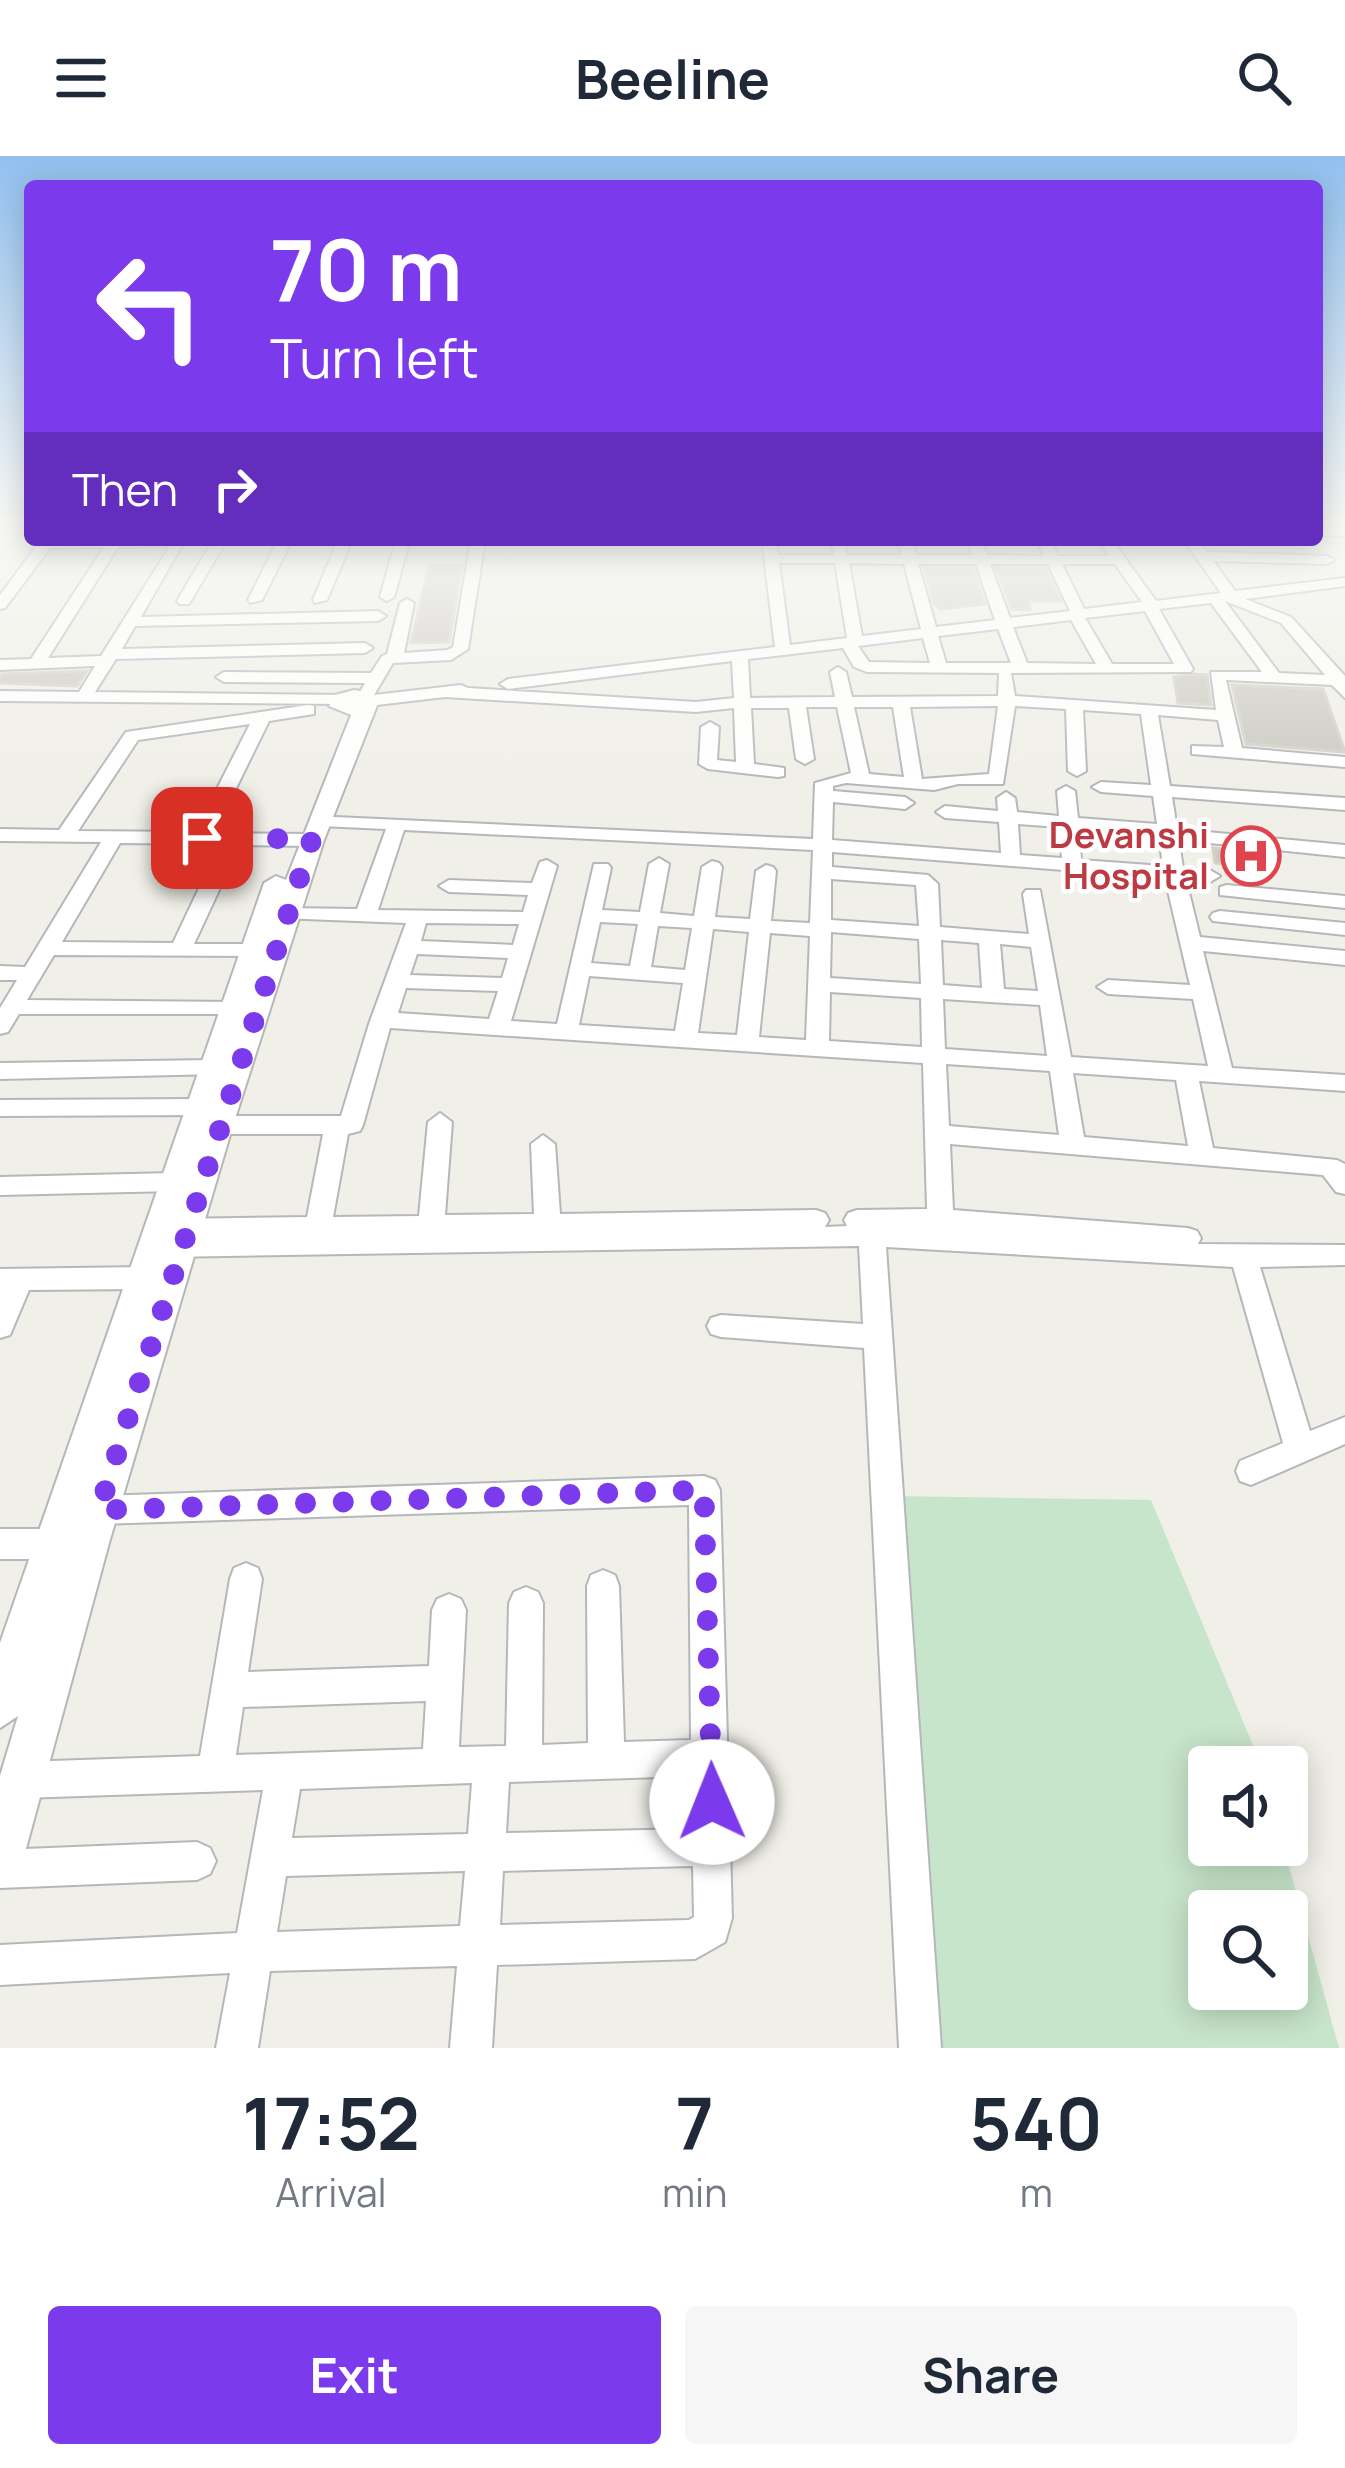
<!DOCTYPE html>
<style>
body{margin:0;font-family:Manrope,sans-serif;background:#f6f6f7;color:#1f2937;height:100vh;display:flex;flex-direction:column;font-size:45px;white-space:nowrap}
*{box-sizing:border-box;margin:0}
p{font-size:39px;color:#747a83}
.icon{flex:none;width:66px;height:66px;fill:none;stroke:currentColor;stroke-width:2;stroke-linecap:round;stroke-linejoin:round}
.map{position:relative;height:1892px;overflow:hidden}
.details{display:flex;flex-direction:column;background:#fff;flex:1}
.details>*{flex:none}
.banner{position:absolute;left:24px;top:24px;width:1299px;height:366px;border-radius:12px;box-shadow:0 6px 30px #0003;background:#7c3aed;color:#fff;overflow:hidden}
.controls{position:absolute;left:1188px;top:1590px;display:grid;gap:24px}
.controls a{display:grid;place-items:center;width:120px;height:120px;border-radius:12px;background:#fff;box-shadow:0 6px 30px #0003;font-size:60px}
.pin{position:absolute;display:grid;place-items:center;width:102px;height:102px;color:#fff;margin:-51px;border-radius:24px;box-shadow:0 6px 18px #0006}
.me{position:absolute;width:132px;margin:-66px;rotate:359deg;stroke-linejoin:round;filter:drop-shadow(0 0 9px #0008)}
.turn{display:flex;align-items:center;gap:42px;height:252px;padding:0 48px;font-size:54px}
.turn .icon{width:156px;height:156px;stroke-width:2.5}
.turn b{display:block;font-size:84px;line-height:102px}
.then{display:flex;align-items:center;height:114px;padding:0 48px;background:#0003;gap:24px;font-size:45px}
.eta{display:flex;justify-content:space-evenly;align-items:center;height:204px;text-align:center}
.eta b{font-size:72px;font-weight:700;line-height:84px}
.button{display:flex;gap:24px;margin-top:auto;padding:24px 48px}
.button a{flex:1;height:138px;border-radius:12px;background:#7c3aed;color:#fff;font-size:48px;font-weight:700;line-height:138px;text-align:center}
.button a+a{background:#f6f6f7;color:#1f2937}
header{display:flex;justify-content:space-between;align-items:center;height:156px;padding:0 48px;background:#fff;font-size:54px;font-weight:700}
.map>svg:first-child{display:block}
.green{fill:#c7e5ca;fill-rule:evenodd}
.building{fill:#cccac4;stroke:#d4d2c7;stroke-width:3}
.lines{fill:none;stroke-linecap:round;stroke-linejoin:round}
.minor-casing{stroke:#b5b7bb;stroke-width:4}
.tertiary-casing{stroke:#b5b7bb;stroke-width:4}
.minor{fill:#fff;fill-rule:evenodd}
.tertiary{fill:#fff;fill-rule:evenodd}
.route{stroke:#7c3aed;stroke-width:21;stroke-dasharray:0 37.8}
.labels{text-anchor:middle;stroke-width:9;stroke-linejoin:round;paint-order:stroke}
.health-label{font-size:36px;font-weight:bold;fill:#be3a42;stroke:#fff;text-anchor:end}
</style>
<header><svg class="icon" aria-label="menu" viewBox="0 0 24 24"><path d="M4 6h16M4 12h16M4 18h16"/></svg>Beeline<svg class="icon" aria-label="search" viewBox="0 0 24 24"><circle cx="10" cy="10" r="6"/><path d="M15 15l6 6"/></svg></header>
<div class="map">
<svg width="1345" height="1892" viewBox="0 0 1345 1892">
<rect width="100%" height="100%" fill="#f0efe8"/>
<path class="green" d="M894 1340 1151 1344 1262 1611H1209V1689H1283L1339 1892H933ZM1209 1755H1287V1833H1209Z"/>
<path class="building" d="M429 410H462L449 486 411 487Z
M924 412 973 413 985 448 940 453 934 448Z
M996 412 1046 413 1061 445H1029L1030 454 1012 453Z
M87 515 77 530 0 527V518Z
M1195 518 1207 519 1211 549 1178 547 1174 521Z
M1232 529 1323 533 1345 596 1246 588Z
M1213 692 1272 698 1275 714 1215 707Z"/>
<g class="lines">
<defs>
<path id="minor" d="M1317 371 1345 372V380L1317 379Z
M41 384H185L141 461 378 455 386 460 378 465 135 470 122 493 365 487 373 492 365 497 116 503 95 536 348 539V547L342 548 0 545V535L79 536 95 510 0 514V504L31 503 104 391 50 392 5 452 0 453V439ZM170 390 101 500 48 502 118 391Z
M213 384H227L189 448H179L177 445Z
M278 384H292L262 444 250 447 248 444Z
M338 384H352L327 444 315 447 313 444Z
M396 384H410L394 441 387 445 380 441Z
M471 384H485L468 493 451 504 393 507 374 539 461 529 468 532 696 546 734 542 732 505 508 533 500 528 508 523 775 491 762 384H776L778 399H834L831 384H845L847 399H902L898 384H912L916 399H973L967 384H981L987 399 1044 400 1036 384H1050L1058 400H1109L1098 384H1112L1156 445 1221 437 1184 384H1198L1207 396 1327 400 1334 404 1327 408 1213 405 1235 435 1345 422V430L1245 443 1291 461 1345 520V542L1332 529 1226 524 1242 592 1345 601V611L1192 598V590L1224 591 1218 564 1158 559 1170 630 1345 642V654L1172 641 1183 712 1210 714 1220 720 1210 726 1186 724 1200 781 1345 795V809L1203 795 1232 912 1345 919V935L1199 925 1213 992 1337 1004 1345 1008V1038L1336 1036 1323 1019 950 988 953 1054 1188 1072 1197 1075 1201 1082 1198 1088 1345 1089V1109L1260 1111 1310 1275 1345 1261V1288L1251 1329 1240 1325 1236 1315 1240 1305 1283 1287 1233 1111 886 1091 941 1892H899L864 1192 721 1181 711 1178 707 1170 711 1162 721 1159 863 1168 859 1090 166 1101 157 1098 153 1091 157 1084 166 1081 160 1073 164 1066 173 1063 307 1061 323 978H202L190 969 202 960H341L369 868 406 767 280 762 277 758 280 754 287 752 357 753 386 673 320 670 313 668V660L813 683 815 627 851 617 837 551H806L814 603 805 608 796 603 789 552H751L754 608 784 612V620L778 621 708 613 699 608 701 571 710 566 719 571 717 604 736 606 734 552 696 556 445 541 368 550 357 541 365 527 224 526 216 521 224 516 371 517 382 500 387 498 400 447 407 443 414 447 404 497 447 494 453 491ZM779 407H835L847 482 790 489ZM849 407 904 408 921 473 862 480ZM918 408H976L995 464 936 471ZM990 408H1048L1070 455 1010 462ZM1062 408H1115L1142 446 1084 453ZM1225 445 1281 467 1325 519 1279 517ZM1211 447 1262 516H1211L1216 554 1015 540 1011 517 1191 516 1193 513 1159 453ZM1145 455 1174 508H1112L1085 462ZM1071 464 1096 508 1027 507 1013 471ZM998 473 1011 507H946L938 480ZM923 482 930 507 869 506 858 490ZM843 492 854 511 867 516 999 517 998 540 852 541 846 516 838 511 830 516 835 541 750 542 748 503ZM998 550 989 618 922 623 910 551ZM1015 550 1066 553 1068 615 1077 620 1086 615 1083 554 1141 558 1151 629 1101 626 1092 631 1101 636 1153 640 1157 668 1078 662 1075 635 1066 630 1057 635 1059 660 1017 656 1015 642 1006 636 997 642 998 655 945 650 936 656 945 662 999 666 1001 697 832 684 833 646 905 653 914 647 905 641 833 635V630L846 627 934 634 958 628H1003ZM854 551H893L904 621 869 618ZM1018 668 1059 671 1062 702 1020 699ZM1079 673 1159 680 1163 710 1081 704ZM404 674 813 694 810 767 771 765 776 715 773 711 766 709 756 715 750 763 715 761 722 711 719 707 712 705 702 711 694 760 660 757 669 708 659 702 649 708 640 756 602 754 611 712 608 708H594L557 868 511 865 557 710 547 704 540 706 532 727 449 724 439 730 449 736 528 739 523 756 378 754ZM832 696 1165 722 1190 829 1108 824 1097 831 1108 838 1193 843 1208 910 1071 901 1040 734H1026L1023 738 1029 778 940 771 938 728 928 719 832 711ZM831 723 916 729 919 770 831 764ZM600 766 638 768 630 810 591 807ZM426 767 519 768 513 789 421 785ZM658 770 692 772 685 814 651 811ZM713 773 749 776 737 879 698 877ZM831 776 919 783 921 828 830 822ZM770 777 810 780 806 884 759 881ZM941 784 979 787 982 832 943 829ZM1000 788 1031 791 1038 835 1004 833ZM417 798 508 802 502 822 410 819ZM589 820 683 827 675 875 579 869ZM406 832 498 835 489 863 398 857ZM830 836 921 842 922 891 829 885ZM943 843 1040 849 1047 900 945 893ZM390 872 923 907 927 1053 857 1054 848 1057 844 1064 847 1070 825 1071 829 1064 825 1057 816 1054 560 1058 555 988 543 979 531 988 534 1058 445 1059 452 966 440 957 428 966 419 1060 333 1061 348 978 360 975 363 969ZM946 908 1050 915 1059 979 949 970ZM1073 917 1176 924 1188 990 1084 981Z
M308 549 314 550V558L269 565 214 677 312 678 322 684 312 690 240 689 194 788H253L264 795 261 800 54 799 27 844 233 846 244 853 241 858H19L8 876 0 878V852L17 824H0V810L25 811 101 686 0 685V673L59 674 126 576ZM250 568 195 676 78 675 138 584ZM120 687 220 688 173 787 62 786Z
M1207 676 1345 689V701L1200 686 1197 682Z
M1227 729 1345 740V752L1220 739V731Z
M1220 755 1345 767V779L1213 765 1210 761 1213 757Z
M213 904 225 912 221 918 0 923V907Z
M200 943 212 951 200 959 0 960V944Z
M174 1017 183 1019 187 1026 183 1033 174 1035 0 1039V1021Z
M142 1111 152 1114 156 1122 152 1130 142 1133 29 1134 10 1179 0 1182V1113Z
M704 1320 715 1324 720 1334 732 1762 725 1786 695 1803 497 1809 492 1892H450L457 1810 270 1815 258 1892H216L230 1817 0 1829V1789L237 1777 263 1634 21 1642 8 1637 3 1624 8 1611 21 1606 200 1600 230 1423 234 1412 246 1407 258 1412 262 1423 248 1516 429 1510 432 1454 437 1443 449 1438 461 1443 466 1454 459 1591 506 1590 509 1447 514 1436 526 1431 538 1436 543 1447 542 1589 588 1587 587 1430 591 1419 603 1414 615 1419 619 1430 624 1586 691 1584 689 1349 99 1368 88 1364 83 1354 88 1344 99 1340ZM426 1545 423 1593 236 1599 243 1551ZM692 1620V1673L506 1677 509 1626ZM472 1627 468 1678 292 1682 300 1633ZM693 1710 694 1761 689 1764 500 1769 503 1715ZM465 1715 460 1770 277 1776 286 1720Z
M0 1373H63L74 1377 79 1388 74 1399 63 1403H0Z
M197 1686 210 1692 216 1705 210 1718 197 1724 0 1732V1694Z"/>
<path id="tertiary" d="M354 534 372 537 378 547 324 684 233 969 109 1387 24 1700 17 1717 0 1724V1620L18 1560 0 1572V1487L264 727 276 720 286 724 351 559 329 550 335 539Z"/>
</defs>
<use href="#minor" class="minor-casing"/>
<use href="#tertiary" class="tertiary-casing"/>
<use href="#minor" class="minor"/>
<use href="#tertiary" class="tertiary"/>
</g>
<linearGradient id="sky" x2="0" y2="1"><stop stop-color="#91c0ef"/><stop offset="0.58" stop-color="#f8f8f5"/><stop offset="1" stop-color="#f8f8f5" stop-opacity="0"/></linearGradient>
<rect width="1345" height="628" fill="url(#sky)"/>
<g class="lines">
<path class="route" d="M202 682 312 683 99 1354 704 1334 712 1646"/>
</g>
<defs>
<symbol id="hospital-ring" viewBox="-11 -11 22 22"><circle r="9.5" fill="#fff" stroke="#e0444e" stroke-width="1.5"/><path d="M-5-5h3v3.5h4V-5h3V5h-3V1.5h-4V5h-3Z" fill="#e0444e"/></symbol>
</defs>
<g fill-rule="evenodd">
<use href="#hospital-ring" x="1218" y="667" width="66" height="66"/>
</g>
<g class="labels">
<g class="health-label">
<text x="1209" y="692">Devanshi<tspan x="1209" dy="41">Hospital</tspan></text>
</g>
</g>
</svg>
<div class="controls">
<a><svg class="icon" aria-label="sound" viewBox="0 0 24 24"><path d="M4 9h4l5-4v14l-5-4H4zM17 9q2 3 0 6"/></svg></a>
<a><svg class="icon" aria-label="search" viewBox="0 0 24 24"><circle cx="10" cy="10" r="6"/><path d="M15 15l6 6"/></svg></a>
</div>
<div class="pin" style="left:202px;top:682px;background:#d93025"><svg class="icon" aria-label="arrive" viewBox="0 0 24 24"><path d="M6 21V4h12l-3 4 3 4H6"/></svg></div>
<svg class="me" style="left:712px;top:1646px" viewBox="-20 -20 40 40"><circle r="19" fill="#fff"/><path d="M0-13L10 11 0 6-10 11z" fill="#7c3aed"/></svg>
<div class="banner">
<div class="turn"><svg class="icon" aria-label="left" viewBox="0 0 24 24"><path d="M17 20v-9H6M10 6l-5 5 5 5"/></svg><div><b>70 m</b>Turn left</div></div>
<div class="then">Then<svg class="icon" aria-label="right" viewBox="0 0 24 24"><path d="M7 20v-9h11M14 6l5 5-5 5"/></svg></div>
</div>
</div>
<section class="details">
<div class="eta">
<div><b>17:52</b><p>Arrival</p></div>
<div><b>7</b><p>min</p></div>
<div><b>540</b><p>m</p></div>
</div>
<div class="button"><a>Exit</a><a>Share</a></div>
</section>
